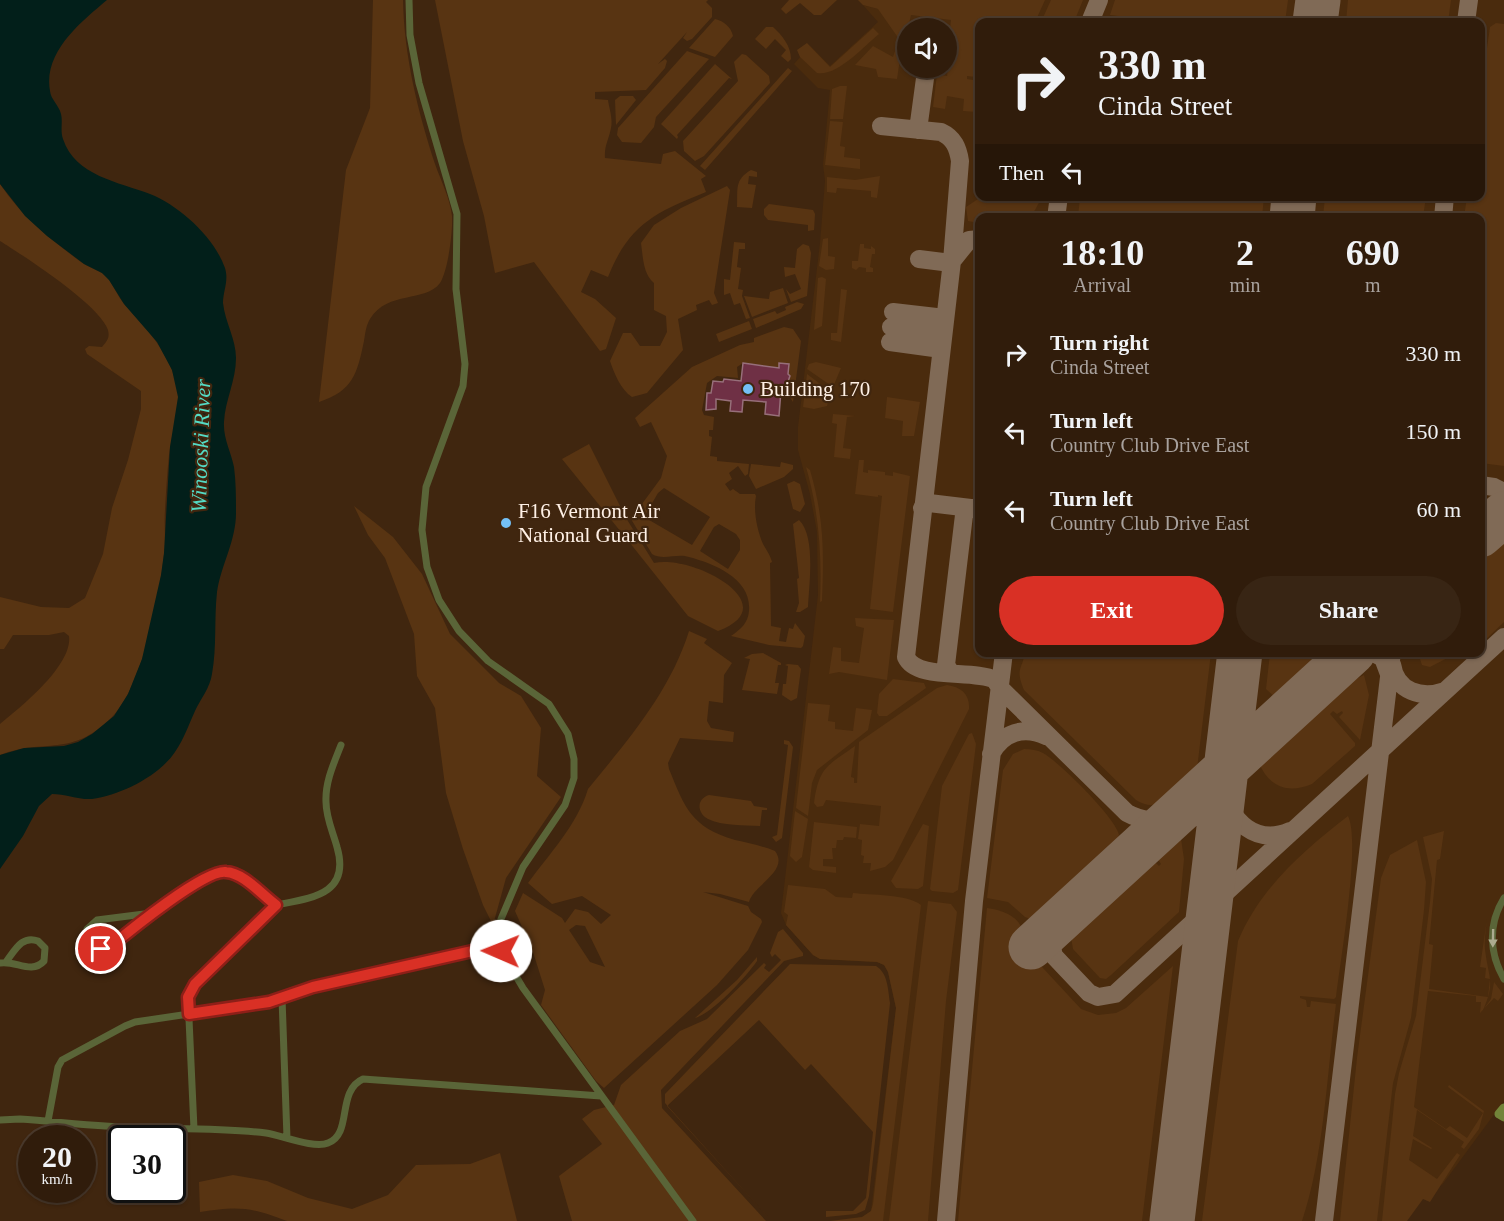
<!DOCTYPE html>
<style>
body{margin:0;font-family:"Times New Roman",serif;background:#382514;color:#f1f3f6;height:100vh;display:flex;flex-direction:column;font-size:22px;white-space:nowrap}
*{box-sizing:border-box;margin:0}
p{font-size:20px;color:#a8a19d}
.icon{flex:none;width:33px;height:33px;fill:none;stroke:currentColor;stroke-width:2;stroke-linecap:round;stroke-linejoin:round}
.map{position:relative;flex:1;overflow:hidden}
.sheet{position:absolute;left:975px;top:213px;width:510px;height:444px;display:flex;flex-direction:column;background:#301c0b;border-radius:12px;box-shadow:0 2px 4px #0004,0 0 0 2px #4b3a2c}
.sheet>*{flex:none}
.top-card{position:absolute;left:975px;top:18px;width:510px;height:183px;border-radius:12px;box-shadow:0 2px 4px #0004,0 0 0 2px #4b3a2c;background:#301c0b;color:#f1f3f6;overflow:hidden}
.buttons{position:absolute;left:897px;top:18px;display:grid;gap:12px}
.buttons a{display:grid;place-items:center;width:60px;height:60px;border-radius:50%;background:#301c0b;box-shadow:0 2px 4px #0004,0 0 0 2px #4b3a2c;font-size:30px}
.speed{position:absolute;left:18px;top:1125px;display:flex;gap:12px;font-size:30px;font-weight:700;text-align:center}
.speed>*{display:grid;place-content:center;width:78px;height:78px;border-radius:50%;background:#301c0b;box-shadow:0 2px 4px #0004,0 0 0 2px #4b3a2c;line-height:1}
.speed small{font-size:15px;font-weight:400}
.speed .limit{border:3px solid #111;border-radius:9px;background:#fff;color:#111}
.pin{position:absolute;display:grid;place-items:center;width:51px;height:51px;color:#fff;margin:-26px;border:3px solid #fff;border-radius:50%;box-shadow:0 2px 6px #0007}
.me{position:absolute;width:66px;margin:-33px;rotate:271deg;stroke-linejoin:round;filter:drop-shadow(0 0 4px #0008)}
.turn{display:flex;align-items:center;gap:21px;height:126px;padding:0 24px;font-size:27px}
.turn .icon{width:78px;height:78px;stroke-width:2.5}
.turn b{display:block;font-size:42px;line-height:51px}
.then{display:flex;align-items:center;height:57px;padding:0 24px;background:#0003;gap:12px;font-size:22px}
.eta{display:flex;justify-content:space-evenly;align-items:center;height:102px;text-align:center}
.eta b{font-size:36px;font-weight:700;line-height:42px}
.button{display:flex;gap:12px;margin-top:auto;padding:12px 24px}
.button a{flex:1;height:69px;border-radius:36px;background:#d93025;color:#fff;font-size:24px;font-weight:700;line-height:69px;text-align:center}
.button a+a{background:#382514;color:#f1f3f6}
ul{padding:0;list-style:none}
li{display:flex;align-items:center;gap:18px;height:78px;padding:0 24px}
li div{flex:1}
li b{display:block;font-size:22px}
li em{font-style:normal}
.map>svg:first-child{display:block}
.built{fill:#4a2b0d;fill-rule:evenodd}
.green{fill:#583412;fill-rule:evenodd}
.water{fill:#021f1a}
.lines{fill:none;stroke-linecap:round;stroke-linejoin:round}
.taxiway{stroke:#806a56;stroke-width:18}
.runway{stroke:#806a56;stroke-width:45}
.building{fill:#6f3045;stroke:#976f7a;stroke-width:1.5}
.street{stroke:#5a6538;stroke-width:7}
.secondary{stroke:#728439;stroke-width:9}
.oneway{fill:#acab8f}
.route-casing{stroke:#8d1f18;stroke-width:15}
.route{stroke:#d93025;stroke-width:10}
.poi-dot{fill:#74c0f6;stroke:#40260f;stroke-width:2}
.labels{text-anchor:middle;stroke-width:4.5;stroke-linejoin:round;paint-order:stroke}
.poi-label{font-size:21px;fill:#fff1e6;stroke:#40260f;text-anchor:start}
.water-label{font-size:22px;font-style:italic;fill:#54dbc5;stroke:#40260f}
</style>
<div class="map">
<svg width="1504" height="1221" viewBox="0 0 1504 1221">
<rect width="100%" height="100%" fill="#40260f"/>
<path class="built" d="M909 0H1504V1101L1442 1185 1433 1179 1402 1221H840L862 1217 871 1211 896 1008 888 972 884 965 877 962 820 959 813 955 786 925 781 913 818 595 817 532 810 494 798 450V427L820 243 825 181 823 164 830 90 818 88 794 64 810 46 830 66 878 22 863 5 878 9ZM980 22H1480V196H980ZM908 28H946V68H908ZM980 218H1480V652H980Z"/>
<path class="green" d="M373 0H403C404 56 418 112 435 164 441 181 450 198 452 216 453 231 448 271 440 283 425 303 388 290 370 319 366 325 365 335 364 341 357 374 353 391 319 402L346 170 370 108Z
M435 0H708L706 2 712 8V17L692 39 687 41 683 38 687 32 658 64 665 59 667 61 665 68 646 90 595 92V99L608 100C609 108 613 118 611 128 609 139 604 146 605 158L661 164 663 154 675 151 706 176 701 179 706 192C656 212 629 224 608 277L591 270 581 292 595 299 616 318 606 349 600 351 534 262 495 273 484 216 463 141Z
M789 0H837L821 15H814L800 3 786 14 781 9Z
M858 0H1045L1035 22H980L979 51 976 77 967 76V79L979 81 978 112 963 111 964 99 947 96 945 109 933 107 937 74 947 76 949 60H947V56L951 20 911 15 908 28 907 59H900L897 79 878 77 876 69 855 65 873 46 893 57 899 39 878 9 863 5Z
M1051 0H1083L1074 22H1041Z
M1115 0H1288L1285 22H1168L1110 15Z
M1348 0H1451L1448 22H1346Z
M715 19C724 21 731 27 733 36L715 57 689 48Z
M1496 23 1504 24V466L1481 463 1480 218 1464 217 1467 197 1480 196 1481 90 1490 27Z
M766 27H773C782 35 791 46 791 59L788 62 781 56 786 50 775 39 766 49 755 39Z
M873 28 879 34C864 46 837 77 817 73L800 57 797 50 807 43 830 67Z
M687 51 709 59 656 117 654 127 641 143 622 142 617 135 618 128Z
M742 54 746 55 769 76 770 83 704 156 695 161 684 151 683 141 738 81 734 62Z
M715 64 732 79 729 78 677 135 678 137 677 139 661 124Z
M788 68 792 71 705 170 700 166Z
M840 86H847L843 119H830L832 89Z
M620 96H633L636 100 616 125 615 100Z
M830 121 843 122 840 146 845 147 844 157 860 159V169L825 165Z
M751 170 757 172V177L749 176 748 184 756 185 752 208 737 207C738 189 734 180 751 170Z
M880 176 877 198 871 197V191L837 188 836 193 827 192V177L855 180Z
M0 184C21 216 50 239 81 262 88 267 98 270 105 275 113 283 117 296 125 305 136 318 148 329 157 343 167 357 176 375 178 393 180 413 171 435 169 455 167 474 166 492 165 510 164 525 166 540 164 555 159 598 143 686 112 717 70 759 46 737 0 755V724C21 707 73 665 69 636L64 632 49 635H13L4 649H0V597L41 607 69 608 85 598 103 554 112 508 128 460 141 409V391L87 354 85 349 89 346 102 347C107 341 110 338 108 330 100 305 24 256 0 241Z
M727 186 730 190 714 293 718 303 712 305 709 300 696 305 697 310 678 319 683 350 647 393 632 397C621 390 614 373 610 361L623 333H631L640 346H660L667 332 666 316 654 310V283C643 274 643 257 641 243L654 225 681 208Z
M981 197V196L1042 197 1035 210 1028 217 980 218 979 223 968 221 966 207Z
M1080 197V196L1264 197 1262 217H1078Z
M1325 197V196L1426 197 1423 217H1323Z
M769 204 813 210 815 214 814 230 808 231V225L768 220 764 215V209Z
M828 238V256L835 257 834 269 826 270 819 266 823 239Z
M734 242 745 243V249H739L737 267 741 268 738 289 743 290 742 296 750 318 746 319 740 303 734 305 730 293 724 295V279L730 280Z
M803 244 809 246 811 253 807 296 791 302 786 289 790 294 801 289 795 274 785 277 784 267 795 268 797 249Z
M860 244H864V248L871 249V246L875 249V254H872L870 267 873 268V272H866V268L859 267 856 270 852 268V261H858Z
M822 277 826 279 822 326 814 330 818 278Z
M783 288 788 303 752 317 744 296 769 299 770 292Z
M841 289 847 290 841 342 831 340V333H837Z
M797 302 804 304 801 309 756 328 753 319 775 311 777 314 786 310 785 307Z
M749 321 752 329 719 342 716 334Z
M784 327 793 329 801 341 793 402 785 390 786 382 790 376 788 374 789 364 780 363 779 368 743 363 737 367 738 378 717 376 707 383 702 410 704 415 714 417 713 430H709V436L712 437 710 456 717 457V461L749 464 748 474 745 476 738 466 729 473 732 479 725 484 730 491 733 489 740 494H755L756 496C753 510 757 530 763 544 767 551 770 555 772 562L770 563 771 626 781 628 779 641 786 642 789 628 793 629 795 623 805 636 803 646 801 648 769 645 731 636C741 629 748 623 749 611 752 579 715 564 689 557 677 553 663 561 652 554L631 519 661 478 667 456 651 422 640 427 635 418 692 367 740 345 754 342V338ZM664 488 710 517 692 545 644 517 658 493ZM719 524 736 534 740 540V550L728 569 700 551 714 527Z
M816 362 841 368 833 387 807 369 809 364Z
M807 374 831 392 827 406 814 409 803 407Z
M887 397 920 402 914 436H902L903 421 885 418Z
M833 414 855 416 847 417 843 448 851 449 850 459 834 457 837 424 832 423Z
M589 444 626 518 654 563C693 554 788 605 718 631L688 616 622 533 623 530 621 532 562 459Z
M859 460H864L863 472 868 473V470L885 472V475L893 476V472L910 476 893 612 870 609 882 496 878 495V497L855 494Z
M781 462 793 465V469L784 477 756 489 749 476 751 464 780 467Z
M806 467 810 470C824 518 824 551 822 601L820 602C822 555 819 512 806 467Z
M794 481 800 484 805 504 800 512 793 509 787 484Z
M354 506 393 537 422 574 450 634 499 683 521 696 541 728 537 776 561 797 506 878 493 925 483 905 463 849 446 793 435 708 417 676 414 634 385 558 368 535Z
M799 520C816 536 809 585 808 607L800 612H796L799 603 797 579 799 578 793 524Z
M1504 542V622L1481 644V560Z
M855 618 894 620 887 680 839 672 829 674 833 647 841 648V661L859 663 864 628 856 626Z
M689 631 707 639 704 643 732 663 724 675 723 703 709 701 707 721 711 728 734 732 733 742 680 738 668 763 669 769C685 808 691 827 735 840 748 843 763 846 775 851 790 871 753 885 749 902L720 894 703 892 748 906 751 912 761 919 762 922 748 950 717 985 604 1088 596 1081 541 1005 545 990 533 952 515 911 523 893 562 918 565 923 575 909 588 912 601 924 611 915 582 896 552 904 528 883C550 853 577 825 588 789 628 740 670 692 689 631ZM576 925 585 926 605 967 590 962 569 930Z
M763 653 781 663V665H778L775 683H779L777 694 742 690 750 659 744 658 752 654Z
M1025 653H1211L1197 769C1194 777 1188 782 1181 787 1167 800 1155 812 1136 800L1024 690C1015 668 1022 670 1025 653Z
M1270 653V652L1328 653 1277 699 1266 689Z
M1418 653H1457L1430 667 1422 665Z
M788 664 798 665 801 669 797 698 791 701 782 695 783 684H786L788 666 785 665Z
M1364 675 1369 695 1360 740 1339 717 1343 713 1342 711 1337 714 1333 711 1330 714 1355 743V746L1312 784C1288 794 1269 787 1259 763L1346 684Z
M893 679 924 683 926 688 887 716H879L877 713 879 694Z
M947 685C961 687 970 694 969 709L893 860 885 867 870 871 871 863H863L864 856 861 855 862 840 858 839 860 824 879 826 881 806 826 800 823 806 817 807 814 803C819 767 827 766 855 746L851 777 854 778V783H857L859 742 937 688Z
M808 703 830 705 828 721 835 722V729L853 731 856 708 872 710 868 730 817 770 812 783 808 816 796 808Z
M972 733 976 744 958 890 953 893 932 891 930 889 942 786 969 734Z
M784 740 789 741 793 747 782 838 776 842 772 837 777 835 788 745 784 744Z
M1024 749C1031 749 1037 750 1043 753 1059 762 1116 818 1119 835L1113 850 1036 921 1025 917 1008 902 987 898 1003 770 1013 754Z
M709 795 751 801 754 806 767 808V810H762L760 826C745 825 722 826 708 819 697 813 696 799 709 795Z
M795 811 808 819 802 857 796 862 790 856Z
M1348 816C1361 842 1340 962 1336 997L1334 999 1300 996V998L1306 1000 1307 1007H1310L1311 1001 1336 1004C1327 1073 1324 1156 1302 1221H1202L1238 941C1260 888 1303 851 1348 816Z
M814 822 857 827 856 838 844 837 843 840H837L836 848H832L833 859H823V866L836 867V873L813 870 809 867Z
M923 824 929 826 923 886 918 889 896 888 891 881Z
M1444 831 1440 859 1437 860 1429 944 1433 945 1429 989 1488 997 1490 979 1485 978 1486 968 1480 967 1487 919C1486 929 1484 939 1485 949 1488 977 1496 982 1483 1010L1491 999 1494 982 1503 994 1498 1001 1494 998 1480 1013 1481 1002H1476V996L1428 991 1414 1107 1446 1129 1450 1126 1467 1138 1483 1113 1448 1087 1449 1085 1484 1111 1479 1129 1464 1149 1461 1147 1464 1142 1417 1110 1413 1136 1432 1148 1431 1149 1413 1139 1409 1160 1437 1179 1457 1153 1460 1155 1430 1202 1423 1199 1407 1221H1382L1395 1094 1399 1073 1416 1016 1430 902 1432 879 1423 837Z
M1178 838 1181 839 1184 859 1179 912 1111 975 1106 979 1100 978 1073 949 1071 937 1154 861 1159 866 1161 864 1157 858Z
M1417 840 1426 882 1424 910 1411 1018 1393 1083 1377 1221H1340L1357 1058 1381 878 1390 855Z
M788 885 825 889 836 897 852 898 853 893C870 895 908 894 921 905L883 1221H830L862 1217 871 1211 873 1204 896 1008 888 972 884 965 877 962 820 959 813 955 786 925 788 915 784 912Z
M928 901 951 904 957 912 946 1001 928 1221H889Z
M987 908C1002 910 1021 916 1023 934L1017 940 1081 1009 1098 1015 1116 1013 1126 1008 1173 966 1142 1221H958Z
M783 929 803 953V956L784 961 661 1090 662 1108 766 1221H572L559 1176 602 1144 582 1119 594 1110 614 1105 621 1085 680 1031 707 1019 764 963 766 965 764 968 769 972 781 960 775 954 772 957 770 953 778 932Z
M757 957V961C746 977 713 1013 695 1018L737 980Z
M790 964 876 966C888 973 888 990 890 1003L869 1196 865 1210 856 1214 826 1217V1211H853L866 1198 873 1132 811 1064 805 1070 759 1020 667 1106 768 1217 665 1103V1094Z
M500 1153 517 1221H287C251 1207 238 1206 200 1212L199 1182 233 1175 267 1181 308 1198 352 1209 388 1195 416 1165 470 1164Z"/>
<path class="water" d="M0 0H107C81 22 43 52 50 91 51 100 59 105 61 114 63 122 60 130 63 139 75 176 119 182 150 194 180 206 214 237 225 268 229 281 223 291 223 303 225 322 236 339 236 358 236 381 225 400 224 422 223 438 231 452 234 467 236 482 236 498 236 513 236 541 221 565 217 592 214 619 217 647 212 674 210 688 201 698 195 711 189 724 184 739 175 752 159 776 121 795 92 799 79 800 65 794 52 794L39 806 23 836 0 869V755L24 748 64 746 78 742 92 734 114 716 128 694 142 659 161 575 164 553 170 447 178 397 172 370 157 342 124 304 109 280 102 273 84 264 47 236 25 216 0 184Z"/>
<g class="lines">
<path class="taxiway" d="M1090 22 1099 0
M1466 22 1469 0
M881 126 941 132C954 138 958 148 960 161L952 261
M918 130 926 71
M1056 218 1059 196
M1443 218 1445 196
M980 239 969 240 952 261 906 657C917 681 973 669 995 680L1000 688 1127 813C1142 821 1155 822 1172 819
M919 259 951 263
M893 312 945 318
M891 327 943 333
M890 342 941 349
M1480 485 1494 487 1504 492
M922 508 929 503 979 509
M1483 536 1482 534 1504 525
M1372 652 1383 658 1389 674
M1344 660 1359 652
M1392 664C1396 692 1422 699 1445 691
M951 673 946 665 964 515 965 512 973 508
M991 754C1003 732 1024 726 1046 736
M1224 790C1230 821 1256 846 1290 831
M1056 925 1050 940 1054 956 1089 993 1098 997 1115 994 1504 637
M946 1221 974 901 1004 652
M1324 1221 1392 652"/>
<path class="runway" d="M1315 22 1318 0
M1292 218 1294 196
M1480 535 1504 514
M1031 947 1353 652
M1172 1221 1240 652"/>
</g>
<path class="building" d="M743 363 779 368V363L789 364 788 374 790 376 785 390H781L779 416 765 414 766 402 743 400 742 412 730 411 731 401 716 399V409L706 410 707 393H711L713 381 723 382 724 379 741 381Z"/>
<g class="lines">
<path class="street" d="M409 0 410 35 419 83 457 214 456 289 465 364 463 386 426 487 422 530 427 567 439 600 459 631 488 661 549 704 568 734 574 759V778L565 805 523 867 501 919 499 933 501 951 523 988 693 1221
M1504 898C1488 924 1489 953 1504 979
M152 913 97 920 87 929 88 940 96 948 109 947 152 913 221 872C242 871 259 894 276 905 311 898 351 895 337 847 333 832 326 818 326 802 325 782 334 763 341 745
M0 963C16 960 31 975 44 961L45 948 38 941C22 935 15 950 6 962
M282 998 287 1138
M0 1120 20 1119C61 1122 102 1127 143 1128 184 1129 225 1128 266 1133 281 1135 314 1149 328 1143 353 1134 336 1091 363 1079L601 1096
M48 1121 58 1067 62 1060 125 1026 135 1022 269 1002 313 987 499 945
M194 1129 188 997 200 978 276 905"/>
<path class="secondary" d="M1504 1108 1499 1114 1504 1117"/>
</g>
<defs><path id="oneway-solid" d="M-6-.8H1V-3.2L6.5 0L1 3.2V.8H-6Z" transform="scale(1.5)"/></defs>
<use class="oneway" href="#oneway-solid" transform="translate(1493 938) rotate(91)"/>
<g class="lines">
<defs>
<path id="route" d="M101 949 110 947C128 932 205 869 226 872 244 873 262 895 276 905L195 984 188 997 189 1014 269 1002 313 987 499 945 501 951"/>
</defs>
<use href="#route" class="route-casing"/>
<use href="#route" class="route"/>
</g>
<g class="poi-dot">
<circle cx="748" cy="389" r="6"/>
<circle cx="506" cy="523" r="6"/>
</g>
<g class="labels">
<g class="poi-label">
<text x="760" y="396">Building 170</text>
<text x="518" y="518">F16 Vermont Air<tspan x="518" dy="24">National Guard</tspan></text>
</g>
<g class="water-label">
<text transform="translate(200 446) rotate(-88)" y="8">Winooski River</text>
</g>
</g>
</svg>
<div class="buttons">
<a><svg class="icon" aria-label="sound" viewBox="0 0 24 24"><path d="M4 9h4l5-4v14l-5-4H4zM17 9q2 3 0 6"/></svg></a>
</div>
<div class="speed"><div>20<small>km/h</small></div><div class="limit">30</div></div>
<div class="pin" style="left:101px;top:949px;background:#d93025"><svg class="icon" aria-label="arrive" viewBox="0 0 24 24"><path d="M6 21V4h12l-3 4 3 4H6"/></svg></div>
<svg class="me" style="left:501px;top:951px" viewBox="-20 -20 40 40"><circle r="19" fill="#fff"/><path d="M0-13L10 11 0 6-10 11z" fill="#d93025"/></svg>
<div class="top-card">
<div class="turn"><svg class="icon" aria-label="right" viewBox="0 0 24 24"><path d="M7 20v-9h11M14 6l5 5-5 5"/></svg><div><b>330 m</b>Cinda Street</div></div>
<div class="then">Then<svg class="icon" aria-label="left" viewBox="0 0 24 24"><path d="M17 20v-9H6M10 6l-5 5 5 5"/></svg></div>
</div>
<section class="sheet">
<div class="eta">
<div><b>18:10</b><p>Arrival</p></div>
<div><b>2</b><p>min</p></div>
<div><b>690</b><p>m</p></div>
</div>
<ul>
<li><svg class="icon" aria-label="right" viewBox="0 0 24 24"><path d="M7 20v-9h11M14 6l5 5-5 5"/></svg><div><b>Turn right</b><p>Cinda Street</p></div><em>330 m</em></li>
<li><svg class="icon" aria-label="left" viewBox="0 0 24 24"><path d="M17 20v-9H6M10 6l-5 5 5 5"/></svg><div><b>Turn left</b><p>Country Club Drive East</p></div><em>150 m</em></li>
<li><svg class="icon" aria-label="left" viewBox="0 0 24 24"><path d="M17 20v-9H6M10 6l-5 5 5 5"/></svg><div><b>Turn left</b><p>Country Club Drive East</p></div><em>60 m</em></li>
</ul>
<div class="button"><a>Exit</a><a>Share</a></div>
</section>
</div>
